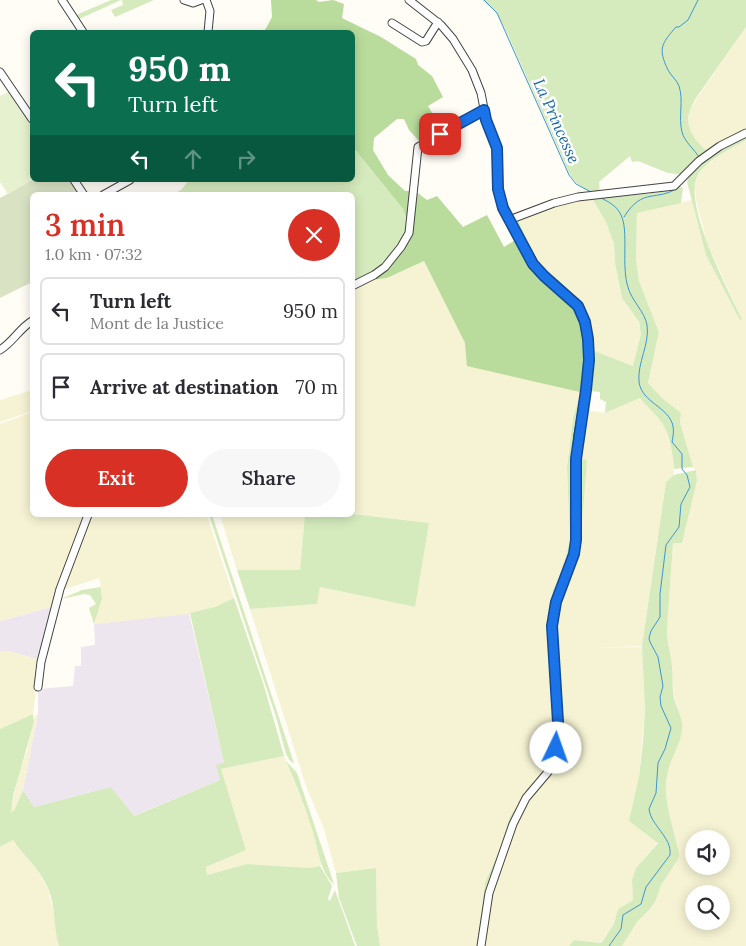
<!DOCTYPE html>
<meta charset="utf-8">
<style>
body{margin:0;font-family:Lora,serif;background:#f7f7f7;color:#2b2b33;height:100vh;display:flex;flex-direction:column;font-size:19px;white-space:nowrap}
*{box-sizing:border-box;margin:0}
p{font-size:16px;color:#7c7c81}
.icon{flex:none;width:28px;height:28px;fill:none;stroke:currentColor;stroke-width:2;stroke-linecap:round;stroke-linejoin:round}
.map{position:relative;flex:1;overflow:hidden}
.panel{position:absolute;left:30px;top:192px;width:325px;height:325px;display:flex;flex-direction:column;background:#fff;border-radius:8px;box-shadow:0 2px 12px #0003}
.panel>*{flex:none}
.banner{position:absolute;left:30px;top:30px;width:325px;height:152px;border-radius:8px;box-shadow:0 2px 12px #0003;background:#0b6e4f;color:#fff;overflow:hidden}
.tools{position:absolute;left:685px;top:830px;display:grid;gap:10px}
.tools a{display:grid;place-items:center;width:45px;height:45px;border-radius:50%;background:#fff;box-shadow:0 2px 12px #0003;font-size:25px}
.pin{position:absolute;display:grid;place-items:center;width:42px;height:42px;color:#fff;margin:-21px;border-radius:10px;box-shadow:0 2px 8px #0006}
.me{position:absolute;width:55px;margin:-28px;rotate:3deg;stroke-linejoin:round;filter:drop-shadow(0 0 4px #0008)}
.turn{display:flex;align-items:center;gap:18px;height:105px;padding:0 15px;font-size:22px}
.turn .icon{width:65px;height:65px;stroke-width:2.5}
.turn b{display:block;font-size:35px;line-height:42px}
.lanes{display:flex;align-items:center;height:48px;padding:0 15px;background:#0003;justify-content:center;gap:25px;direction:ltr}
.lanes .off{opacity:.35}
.round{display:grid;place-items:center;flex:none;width:52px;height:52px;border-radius:26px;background:#f7f7f7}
.overview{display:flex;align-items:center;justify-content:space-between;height:85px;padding:0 15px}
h1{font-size:30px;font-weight:600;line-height:38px;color:#d93025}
.action{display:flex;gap:10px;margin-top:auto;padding:10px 15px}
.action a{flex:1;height:58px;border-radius:30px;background:#d93025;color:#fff;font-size:20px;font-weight:600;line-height:58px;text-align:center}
.action a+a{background:#f7f7f7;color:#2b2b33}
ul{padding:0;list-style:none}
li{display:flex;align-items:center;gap:15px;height:68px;margin:0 10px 8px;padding:0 5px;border:2px solid #e1e1e2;border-radius:8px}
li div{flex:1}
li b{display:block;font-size:19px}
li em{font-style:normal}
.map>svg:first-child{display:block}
.industrial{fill:#eee6ef}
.farmland{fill:#f6f3d4;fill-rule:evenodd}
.green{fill:#d5ebbd}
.forest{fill:#b9dc9c}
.cemetery{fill:#d9e3c4}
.pitch{fill:#e6f2cf}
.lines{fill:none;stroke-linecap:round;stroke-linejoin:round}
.stream{stroke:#3f96cf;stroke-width:1}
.minor-casing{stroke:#444;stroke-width:9}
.minor{stroke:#fff;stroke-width:7}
.route-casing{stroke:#114b97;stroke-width:12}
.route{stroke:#1a73e8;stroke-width:9}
.labels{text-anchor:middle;stroke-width:5;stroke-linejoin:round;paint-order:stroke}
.water-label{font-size:16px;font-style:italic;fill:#1768a6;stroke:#fff}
</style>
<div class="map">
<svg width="746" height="946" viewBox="0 0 746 946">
<rect width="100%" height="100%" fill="#fffdf5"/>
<path class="industrial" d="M51 607 40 660 8 651H0V621Z
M189 613 224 763 220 780 133 816 111 787 34 807 23 790 38 713V689L73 686 75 666H81V647L95 645 94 624Z"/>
<path class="farmland" d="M746 27V130L719 142 705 151 693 138 688 128 689 110Z
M746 140V946H622L637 922 650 909 656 900 661 885 679 855 667 809 666 790 667 774 672 757 682 732V721L674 695 667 629 673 543 682 542 697 481 696 470 693 467 684 443 680 423 681 413 662 399 648 383 659 332 639 281 636 259 637 213 692 200 706 255 742 319 707 243 696 200 695 186 697 177 704 167 729 149ZM694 839H721V866H694ZM694 894H721V921H694Z
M592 198 606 222 614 244 615 263 622 298 639 323 641 334 634 366 592 350 591 323 579 300 534 257 518 219 541 210 568 202Z
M424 261 465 343 584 393 569 448 567 467 570 540 563 568 553 590 547 645 549 658 553 724 552 749 548 766 510 816 499 851 485 884 477 946H380L377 926 376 868 336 873 324 829 306 786 250 609 316 604 320 587 414 607 429 523 353 514V288L372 280 387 278Z
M32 390V411L0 422V400Z
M640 398 661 421 666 431 673 455 674 475 666 482 642 646 598 648 642 647 645 710 639 777 658 842 636 868 632 880 633 900 618 909 614 924 600 943 574 940 569 946H483L489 903 521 811 531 796 554 766 553 633 587 460 577 457 585 410 605 413Z
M32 412V515H86L51 607 0 621V424Z
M91 515H207L234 598 215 607 188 614 94 624 102 599V592L99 578 62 590Z
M220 515H305L300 570H237Z
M0 651H8L40 660 33 714 0 729Z
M38 712 23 790 15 809 10 814 19 773 27 751 35 717Z
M284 756 312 827 322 865 310 868 247 864 207 875 206 867 246 850 221 769Z
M13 840 38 872 48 889 53 909 59 946H0V847Z"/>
<path class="green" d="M111 0H121L79 19 76 15Z
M122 0H154L115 17 111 10 123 5Z
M482 0H746V27L696 98C682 121 688 132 705 150L719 142 746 130 684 175 668 173 638 161 632 162 630 156 599 182 600 193C586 192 576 185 569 173L507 33 496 12Z
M746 136V140C732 148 703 162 697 177 684 207 728 290 742 319L740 320 706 255 687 182C692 163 729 144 746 136Z
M353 147 403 209 410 227 396 252 381 269 353 284 352 195H173L182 189 189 180H352Z
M679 186 683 188 681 203 637 213 636 259 639 281 659 332 648 383 663 399 681 413 680 423 693 467 674 469C673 454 670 436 662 423 656 414 647 407 640 398L605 413 606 402 600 399V392L589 391 591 361 514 227 515 222 518 219 534 257 579 300 591 323 592 350 633 366 641 334 639 322 622 298 615 263 614 244 606 222 592 198C612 196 664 195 679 186Z
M584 393 581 411 574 544 554 603 549 640 554 675 556 718 551 765 542 776 507 835 479 946H477L485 883 499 851 510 816 548 766 552 749 553 724 549 658 547 645 549 614 553 590 563 568 570 540 567 467 573 419 578 401Z
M577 457 587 460 581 536 577 554Z
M696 470 697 481 682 543H673L667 629C667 643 671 654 672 667 673 678 672 688 674 698 677 709 684 720 682 731 680 745 671 758 668 771 661 800 674 827 679 855L678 859 661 885 656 900 650 909 637 922 622 946H569L574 940 601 943 614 924 618 909 633 900 632 880 636 868 658 843 629 821 639 777 643 742 645 710 642 646 666 482 674 475Z
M353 514 429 523 415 607 320 587 317 604 250 609 237 570H300L305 515Z
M209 515H212L294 763 290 761 286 754 276 717Z
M101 587 102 599 94 624 89 608 96 604 90 595 84 594 61 599 82 590Z
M234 598 264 686 284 756 221 769 246 850 206 867 207 875 247 864 310 868 320 866 332 886 328 899 330 901 335 890 355 946H59C53 927 56 906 48 888 40 870 24 856 13 840L0 847V729L33 714 34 722 13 796 11 813 15 809 23 790 34 807 111 787 134 816 220 780 216 765 224 763 190 613 215 607Z
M286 761 297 773 334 884C320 874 317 842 311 826 304 804 295 782 286 761Z
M376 868 377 926 380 946H357L339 898 336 873Z"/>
<path class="forest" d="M271 0H316L319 2 333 0 344 4 342 18 381 37 416 59 418 65 432 76 443 97 428 106 443 131 421 143 409 130 404 119H397L374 138 373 150 388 175 405 191H415L427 200 437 196 463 227 487 215 504 247 517 239 530 264 540 277 560 292 580 314 588 342 584 393 467 366 465 343 424 261 387 278 372 280C390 265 402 254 412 233L403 209 353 147 352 32H264L272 17Z"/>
<path class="cemetery" d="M32 180H72L82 195H32V282L0 298V198Z"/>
<path class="pitch" d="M10 91 32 123V180L8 194 0 182V96Z"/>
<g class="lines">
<path class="stream" d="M484 0 497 13 569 175 576 184 591 192
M698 0 688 20 679 27H676C661 44 658 49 668 70 671 76 677 80 679 86 684 101 678 117 682 132 684 141 694 149 699 157
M601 198C609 202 617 206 621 215 629 231 621 266 628 287 631 300 645 312 647 325 650 344 637 363 639 382 642 403 669 407 673 426 674 431 673 437 672 442L682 454V469L687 475 690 487 681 504 679 527 666 545 660 594V617L651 631 649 638 650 642 658 657 663 686 660 697 661 706 671 728 665 749 658 763 656 793 649 809C651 826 672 837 670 855L646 887 641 904 623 915 621 929 609 946
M624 217C643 186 656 203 679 187"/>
<defs>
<path id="minor" d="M62 0 83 32
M184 0 193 3 201 0
M206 0 210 11 208 32
M409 0 441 25 453 39 472 70 481 93 486 119 497 147 498 189 503 208 537 269 571 300 581 311 588 339V376L578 435 575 467 576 540 574 554 556 602 552 626 558 722 555 757 548 772 526 798 513 824 489 893 481 946
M392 23 422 42 426 41 438 22
M0 72 32 119
M74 180 84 195
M103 195 130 180
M509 220 554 203 578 197 674 186 699 161 720 146 746 133
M352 286 374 275 385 267 401 247 409 233 418 147 484 110
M0 350C13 342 20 328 32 321
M38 687 41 662 60 589 88 515"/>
</defs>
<use href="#minor" class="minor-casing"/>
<use href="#minor" class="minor"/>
</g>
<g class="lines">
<defs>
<path id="route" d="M440 134 484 110 486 120 497 148 498 189 503 208 533 264 544 276 578 306 585 322 588 339 589 360 586 390 576 459V540L574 554 556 602 552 626 558 722 556 748"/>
</defs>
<use href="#route" class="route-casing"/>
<use href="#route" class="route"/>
</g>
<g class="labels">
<g class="water-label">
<text transform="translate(557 121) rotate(66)" y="6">La Princesse</text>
</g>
</g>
</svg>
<div class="tools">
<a><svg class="icon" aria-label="sound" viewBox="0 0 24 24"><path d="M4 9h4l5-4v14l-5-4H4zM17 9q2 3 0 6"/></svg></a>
<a><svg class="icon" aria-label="search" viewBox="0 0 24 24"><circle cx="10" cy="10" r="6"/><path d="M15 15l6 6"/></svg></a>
</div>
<div class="pin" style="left:440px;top:134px;background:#d93025"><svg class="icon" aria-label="arrive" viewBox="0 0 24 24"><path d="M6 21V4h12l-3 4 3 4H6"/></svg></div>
<svg class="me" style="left:556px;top:748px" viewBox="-20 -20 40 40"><circle r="19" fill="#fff"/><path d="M0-13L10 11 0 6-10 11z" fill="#1a73e8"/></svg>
<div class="banner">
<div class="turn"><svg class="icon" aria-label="left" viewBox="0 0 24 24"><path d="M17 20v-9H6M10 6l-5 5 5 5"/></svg><div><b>950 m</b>Turn left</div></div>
<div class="lanes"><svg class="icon" aria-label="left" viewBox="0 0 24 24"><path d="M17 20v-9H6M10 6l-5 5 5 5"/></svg><svg class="icon off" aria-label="ahead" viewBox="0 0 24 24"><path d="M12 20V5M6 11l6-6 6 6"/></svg><svg class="icon off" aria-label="right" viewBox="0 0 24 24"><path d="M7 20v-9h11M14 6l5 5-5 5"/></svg></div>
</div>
<section class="panel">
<div class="overview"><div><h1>3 min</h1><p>1.0 km · 07:32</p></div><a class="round" style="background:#d93025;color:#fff"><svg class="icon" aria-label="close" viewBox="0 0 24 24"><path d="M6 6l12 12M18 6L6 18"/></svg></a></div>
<ul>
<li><svg class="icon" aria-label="left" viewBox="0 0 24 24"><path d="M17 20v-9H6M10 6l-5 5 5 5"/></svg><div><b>Turn left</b><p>Mont de la Justice</p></div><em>950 m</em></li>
<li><svg class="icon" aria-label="arrive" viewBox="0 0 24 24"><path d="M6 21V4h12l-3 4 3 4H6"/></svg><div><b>Arrive at destination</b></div><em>70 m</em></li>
</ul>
<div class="action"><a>Exit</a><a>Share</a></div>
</section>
</div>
